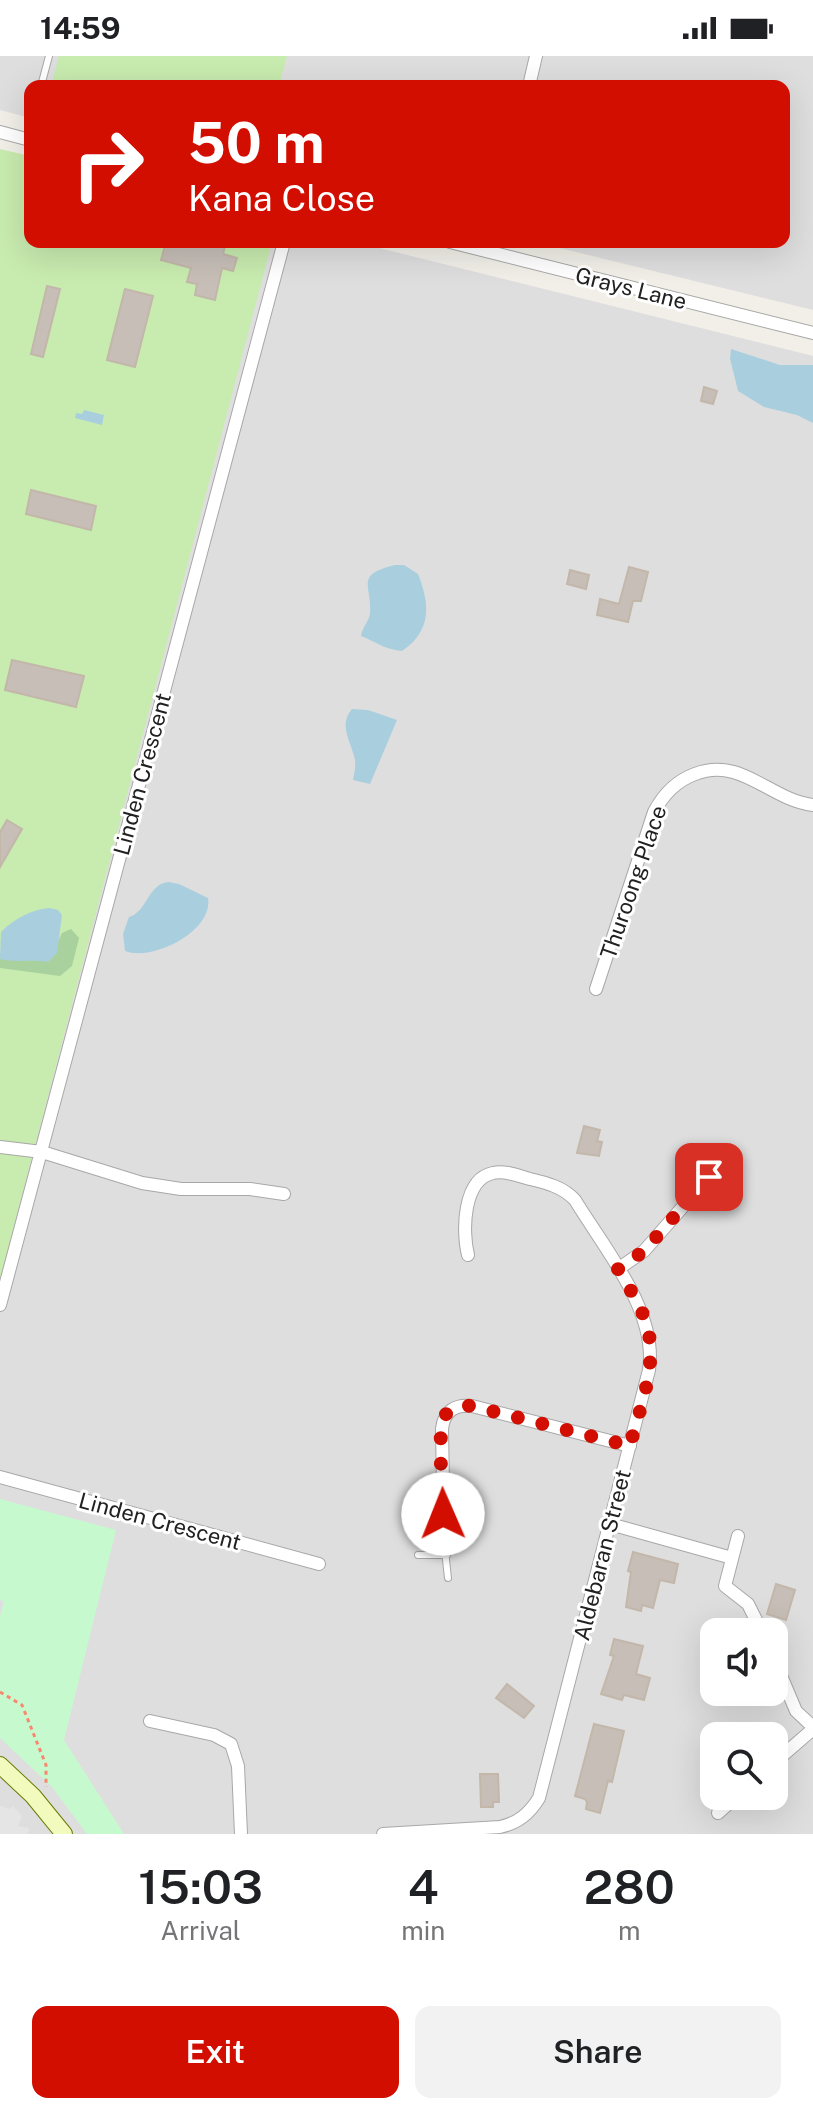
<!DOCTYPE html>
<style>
body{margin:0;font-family:"Public Sans",sans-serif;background:#f2f2f2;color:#202124;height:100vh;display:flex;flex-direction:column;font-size:30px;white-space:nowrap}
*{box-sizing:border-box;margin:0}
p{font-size:26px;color:#757577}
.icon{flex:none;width:44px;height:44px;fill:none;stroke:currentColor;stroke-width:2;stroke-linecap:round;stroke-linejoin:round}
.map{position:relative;height:1778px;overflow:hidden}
.details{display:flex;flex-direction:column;background:#fff;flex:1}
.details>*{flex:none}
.banner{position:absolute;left:24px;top:24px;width:766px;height:168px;border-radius:16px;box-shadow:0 8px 32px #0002;background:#d20e00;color:#fff;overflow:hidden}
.tools{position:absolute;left:700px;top:1562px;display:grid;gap:16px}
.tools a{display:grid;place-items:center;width:88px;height:88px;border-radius:16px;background:#fff;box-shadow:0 8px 32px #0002;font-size:40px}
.pin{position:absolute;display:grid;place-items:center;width:68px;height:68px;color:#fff;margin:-34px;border-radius:16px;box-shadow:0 4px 12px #0006}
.me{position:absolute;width:88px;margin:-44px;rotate:359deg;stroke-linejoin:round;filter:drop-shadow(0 0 6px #0008)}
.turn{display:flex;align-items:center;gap:28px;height:168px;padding:0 32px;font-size:36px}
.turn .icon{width:104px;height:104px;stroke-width:2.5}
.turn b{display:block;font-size:56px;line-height:68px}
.eta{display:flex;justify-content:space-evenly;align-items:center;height:136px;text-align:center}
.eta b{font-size:48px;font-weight:600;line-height:56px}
.action{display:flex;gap:16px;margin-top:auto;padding:16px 32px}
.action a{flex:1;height:92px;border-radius:16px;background:#d20e00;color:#fff;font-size:32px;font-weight:600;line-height:92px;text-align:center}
.action a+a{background:#f2f2f2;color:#202124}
.status{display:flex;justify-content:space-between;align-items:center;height:56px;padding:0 40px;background:#fff;direction:ltr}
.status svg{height:22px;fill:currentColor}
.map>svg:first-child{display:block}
.residential{fill:#dfdede;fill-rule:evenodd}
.grass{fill:#c8ebaf}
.forest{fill:#a9d19d}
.park{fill:#c6face}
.parking{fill:#e5e5e5}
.water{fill:#a9cfdf}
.building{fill:#c6beb7;stroke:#c3b7aa;stroke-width:2}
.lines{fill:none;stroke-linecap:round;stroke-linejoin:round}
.lane-casing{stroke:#a8a8a8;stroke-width:8}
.street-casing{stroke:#a8a8a8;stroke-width:14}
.secondary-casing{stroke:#677c05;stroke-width:18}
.path{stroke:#fa8770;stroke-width:3;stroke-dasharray:4 4;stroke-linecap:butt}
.lane{stroke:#fff;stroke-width:6}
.street{stroke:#fff;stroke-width:12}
.secondary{stroke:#f3fabd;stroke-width:16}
.route{stroke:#d20e00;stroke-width:14;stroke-dasharray:0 25.2}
.labels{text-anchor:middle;stroke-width:6;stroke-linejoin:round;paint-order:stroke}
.street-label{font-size:22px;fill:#212121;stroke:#fff}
</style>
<div class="status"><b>14:59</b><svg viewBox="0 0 49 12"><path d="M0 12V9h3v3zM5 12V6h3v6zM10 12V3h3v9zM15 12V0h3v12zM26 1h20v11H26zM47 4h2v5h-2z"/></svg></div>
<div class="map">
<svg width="813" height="1778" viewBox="0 0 813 1778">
<rect width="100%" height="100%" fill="#f1efe8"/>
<path class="residential" d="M0 0H813V254L535 186H784V30H30V62L0 54Z
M0 98 30 186H355L813 300V1778H0ZM714 1576H774V1636H714ZM714 1680H774V1740H714Z"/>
<path class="grass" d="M59 0H287L279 30H51Z
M0 93 30 100V186H272L0 1223Z"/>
<path class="forest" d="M71 873 79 882 72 910 60 920 0 912V897L52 898 62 877Z"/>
<path class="park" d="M0 1443 116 1474 64 1684 124 1778H87L52 1731 0 1682V1560L4 1545 0 1544Z"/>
<path class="parking" d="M0 1750 10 1753 13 1750 22 1760 18 1770 29 1772 28 1778H0Z"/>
<path class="water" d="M731 293 780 309H813V367L797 359 764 351 738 335 730 303Z
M84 354 104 359 102 369 75 362 76 357 82 358Z
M395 509H404L418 518C430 548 432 575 402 595 386 594 376 586 361 580 362 571 369 566 370 557 372 529 354 519 395 509Z
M352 653 368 654 397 664 370 728 353 724C354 718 356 710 355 704 351 685 338 670 352 653Z
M168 826 179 828 208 842C214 875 152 906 125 895L123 878 129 861C148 855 147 829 168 826Z
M49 852 58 854 62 859 57 897 48 906C31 903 16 907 0 903L1 876C14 863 30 854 49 852Z"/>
<path class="building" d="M166 186H226L223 198 237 202 233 215 222 212 215 244 195 239 197 228 187 226 191 212 161 204Z
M47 230 60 233 43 301 31 298Z
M125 233 153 240 135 311 107 304Z
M704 331 717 335 713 348 701 345Z
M31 434 96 450 91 474 26 458Z
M629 511 648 516 641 545H633L628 566 597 559 600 543 619 548Z
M570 514 589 519 586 533 567 528Z
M12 604 84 620 76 651 5 634Z
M7 764 22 773 0 811V776Z
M584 1070 600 1074 597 1085 602 1086 599 1100 577 1097Z
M633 1496 678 1508 674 1527 660 1524 653 1552 642 1549 641 1555 626 1551 631 1516 628 1515Z
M776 1528 795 1534 786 1564 767 1558Z
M614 1583 643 1590 636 1618 650 1622 644 1644 624 1639 622 1644 601 1638 614 1600 610 1599Z
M507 1628 534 1650 524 1662 496 1642Z
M594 1668 624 1675 612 1726 608 1725 600 1757 586 1753 587 1746 585 1743 575 1740Z
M480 1718H498L499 1746H493V1751H481Z"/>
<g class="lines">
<defs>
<path id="lane" d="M41 30 49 0
M444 1486 448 1522
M418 1499H447"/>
<path id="street" d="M529 30 536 0
M0 76 30 84
M450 186 813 277
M596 933 654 756C663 739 676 725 695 718 741 700 770 744 813 749
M0 1091 42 1096 142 1127 181 1133H250L284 1138
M618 1213 644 1195 709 1121
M0 1249 284 186
M0 1421 319 1508
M610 1468 732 1502
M738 1480 725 1530 748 1548 762 1576
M444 1486 442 1373C444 1355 455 1348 472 1350L630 1390
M774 1603 796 1655 813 1671
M150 1665 214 1679 231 1688 238 1710 241 1778
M774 1707 813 1673
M718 1757 737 1740
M383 1778 500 1771C518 1767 529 1758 539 1742L649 1314C658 1255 604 1192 575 1144 563 1131 547 1127 530 1123 519 1120 505 1114 493 1117 463 1123 462 1175 468 1199"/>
<path id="secondary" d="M0 1709 33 1740 64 1778"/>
</defs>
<use href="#lane" class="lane-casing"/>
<use href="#street" class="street-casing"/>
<use href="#secondary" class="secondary-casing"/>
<path class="path" d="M0 1636 22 1649 46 1709V1731"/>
<use href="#lane" class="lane"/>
<use href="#street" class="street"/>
<use href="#secondary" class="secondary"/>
</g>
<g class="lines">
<path class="route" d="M443 1458C443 1439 437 1375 444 1361 450 1351 462 1349 472 1350L630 1390C639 1354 657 1312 648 1274 643 1252 629 1232 618 1213L644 1195 709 1121"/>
</g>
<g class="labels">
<g class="street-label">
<text transform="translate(631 232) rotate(14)" y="8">Grays Lane</text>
<text transform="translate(142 718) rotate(-75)" y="8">Linden Crescent</text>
<text transform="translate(633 826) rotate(-71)" y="8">Thuroong Place</text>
<text transform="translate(160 1465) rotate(15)" y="8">Linden Crescent</text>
<text transform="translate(602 1499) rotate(-76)" y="8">Aldebaran Street</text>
</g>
</g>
</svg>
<div class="tools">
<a><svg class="icon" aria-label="sound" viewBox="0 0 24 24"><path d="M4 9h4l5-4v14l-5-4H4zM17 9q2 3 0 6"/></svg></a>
<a><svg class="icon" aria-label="search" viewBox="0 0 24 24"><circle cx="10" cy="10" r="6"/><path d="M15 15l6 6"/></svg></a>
</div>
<div class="pin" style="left:709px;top:1121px;background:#d93025"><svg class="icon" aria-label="arrive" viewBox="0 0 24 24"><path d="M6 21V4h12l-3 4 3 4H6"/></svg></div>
<svg class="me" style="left:443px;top:1458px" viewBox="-20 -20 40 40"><circle r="19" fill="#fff"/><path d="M0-13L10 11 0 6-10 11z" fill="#d20e00"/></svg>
<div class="banner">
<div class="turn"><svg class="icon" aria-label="right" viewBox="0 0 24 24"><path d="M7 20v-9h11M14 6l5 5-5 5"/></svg><div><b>50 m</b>Kana Close</div></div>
</div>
</div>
<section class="details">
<div class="eta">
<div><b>15:03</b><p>Arrival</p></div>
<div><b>4</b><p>min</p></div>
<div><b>280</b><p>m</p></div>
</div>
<div class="action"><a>Exit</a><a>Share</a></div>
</section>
